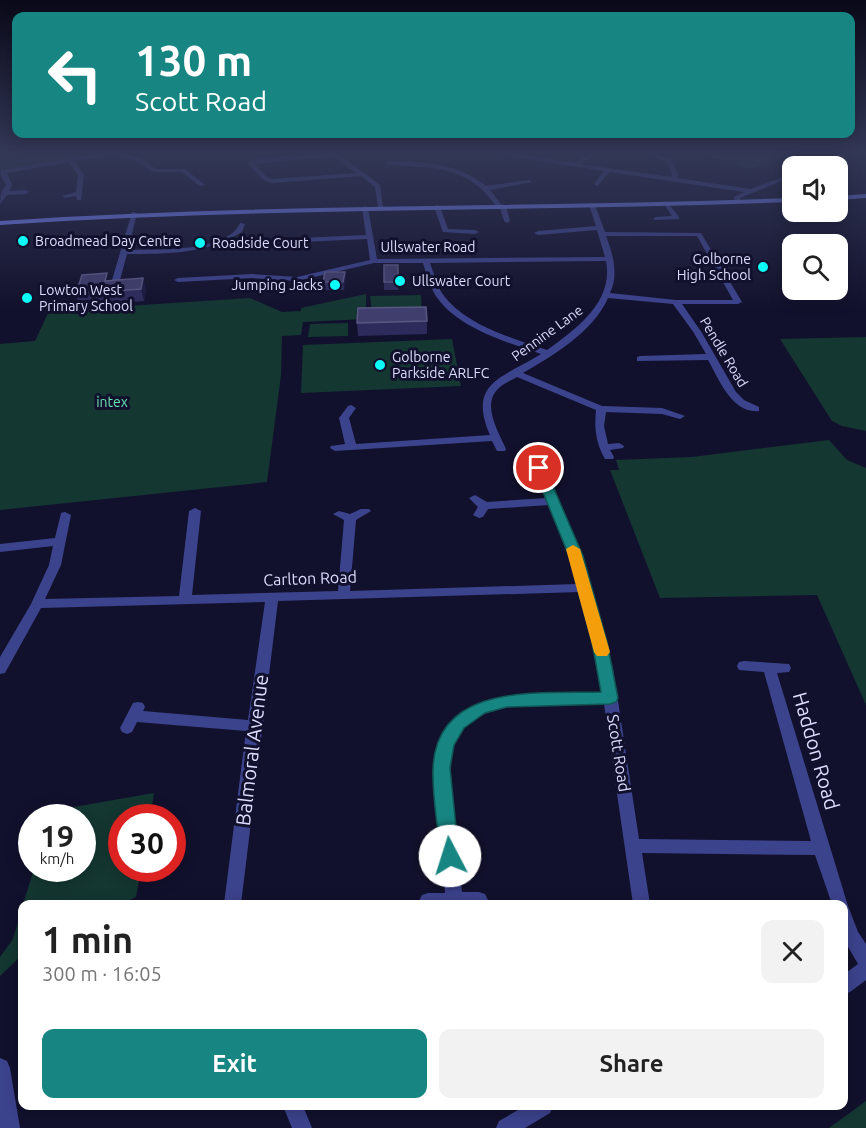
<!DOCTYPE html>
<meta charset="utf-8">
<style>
body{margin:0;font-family:Ubuntu,sans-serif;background:#f2f2f2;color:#222;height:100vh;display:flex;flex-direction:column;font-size:22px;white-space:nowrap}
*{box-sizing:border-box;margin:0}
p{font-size:20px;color:#767676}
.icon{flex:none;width:33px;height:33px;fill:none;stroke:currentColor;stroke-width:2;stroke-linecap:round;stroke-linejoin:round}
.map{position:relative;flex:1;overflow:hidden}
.details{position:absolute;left:18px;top:900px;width:830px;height:210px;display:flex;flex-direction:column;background:#fff;border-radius:12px;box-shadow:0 3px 15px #0003}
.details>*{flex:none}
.banner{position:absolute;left:12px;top:12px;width:843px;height:126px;border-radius:12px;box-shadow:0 3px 15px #0003;background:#178582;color:#fff;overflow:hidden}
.controls{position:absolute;left:782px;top:156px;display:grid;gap:12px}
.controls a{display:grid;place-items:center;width:66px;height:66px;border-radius:12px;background:#fff;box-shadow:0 3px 15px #0003;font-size:30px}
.speed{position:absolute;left:18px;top:804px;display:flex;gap:12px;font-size:30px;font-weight:700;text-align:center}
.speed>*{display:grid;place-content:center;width:78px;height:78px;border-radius:50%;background:#fff;box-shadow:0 3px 15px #0003;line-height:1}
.speed small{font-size:15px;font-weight:400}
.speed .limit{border:9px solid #d22;background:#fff;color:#111}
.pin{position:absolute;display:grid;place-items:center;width:51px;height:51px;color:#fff;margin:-26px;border:3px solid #fff;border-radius:50%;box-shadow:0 2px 6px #0007}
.me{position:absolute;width:66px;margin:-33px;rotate:355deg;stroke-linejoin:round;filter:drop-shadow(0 0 4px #0008)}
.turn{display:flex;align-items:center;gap:21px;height:126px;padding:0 24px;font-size:27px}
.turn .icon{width:78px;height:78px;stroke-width:2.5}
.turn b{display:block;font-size:42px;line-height:51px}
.round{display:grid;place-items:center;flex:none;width:63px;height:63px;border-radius:12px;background:#f2f2f2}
.head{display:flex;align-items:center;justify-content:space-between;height:102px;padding:0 24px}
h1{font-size:36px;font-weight:700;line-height:45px}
.action{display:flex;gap:12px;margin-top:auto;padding:12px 24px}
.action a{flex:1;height:69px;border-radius:12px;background:#178582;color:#fff;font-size:24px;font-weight:700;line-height:69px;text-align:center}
.action a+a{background:#f2f2f2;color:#222}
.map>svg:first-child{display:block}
.green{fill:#143732}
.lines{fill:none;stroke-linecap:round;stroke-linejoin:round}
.minor{fill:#3c438d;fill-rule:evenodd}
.secondary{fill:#7483ff;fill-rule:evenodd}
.wall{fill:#2d2b5b}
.shaded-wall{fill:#1a1841}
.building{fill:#403e6d;stroke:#595784;stroke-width:1.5}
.route{fill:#178582;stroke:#0f5654;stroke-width:1.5}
.slow{fill:#f59e0b}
.poi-dot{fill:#09fff7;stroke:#12112d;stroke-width:2}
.labels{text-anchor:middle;stroke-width:6;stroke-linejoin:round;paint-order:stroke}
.far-poi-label{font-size:14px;fill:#dddeff;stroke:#12112d;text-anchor:start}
.far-street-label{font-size:14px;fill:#dddeff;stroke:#12112d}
.far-park-label{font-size:14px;fill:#65e4b3;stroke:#12112d}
.street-label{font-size:16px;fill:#dddeff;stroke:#12112d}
.near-street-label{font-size:20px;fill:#dddeff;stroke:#12112d}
</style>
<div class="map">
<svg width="866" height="1128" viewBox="0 0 866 1128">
<rect width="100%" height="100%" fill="#12112d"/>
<path class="green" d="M0 152H107L108 154 0 170Z
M697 152H797L750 169Z
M366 294V319L303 322 301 335 282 336 281 375 267 482 0 510V344L35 341 49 311 250 298 282 312 301 311V308Z
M421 295 422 317 373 318 370 296Z
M348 323V336L308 337 310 324Z
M866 337V431L842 426 832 421 780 339Z
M452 339 461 386 301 393 303 345Z
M829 440 847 460 866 468V705L817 595 660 598 610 470H619L616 460 692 457Z
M154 793 150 817 122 818V868L141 869 136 897 121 904H23L34 869 82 868V818L49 817 51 811Z
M22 908V955L0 976V957L13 939Z
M866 1101V1128H829Z"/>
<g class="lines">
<path class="minor" d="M109 152H124L143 160 156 169H185L205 185 200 186 182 172H153L139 162 116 155 75 161 84 175 81 200H77L76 196 65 198 62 196 76 192 78 175 69 162 7 173 12 185 9 191 26 190 29 192 26 194 7 195 0 204 1 193 6 185 0 174 1 170Z
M336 152 380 185 383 208 378 207 375 187 361 176 272 183 264 180 247 163 257 158ZM333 156 356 173 272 179 268 178 254 164Z
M482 152H499L575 163 591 152H598L581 164 671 177 672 174 667 161 639 152H649L671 159 678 174 677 178 751 189 792 173V177L740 198 741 202 738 204 735 202 734 197 744 192 610 172 597 186 594 184 604 171Z
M844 152H853L818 166H811Z
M387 161C421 161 459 163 486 186L529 180 532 182 490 190 501 204 506 206 510 221 507 223 504 221 500 208 497 207C465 162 433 170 385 164Z
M667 202 679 217V219L654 220V218L656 217 672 216 664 204Z
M592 203 595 205 605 232 701 233 742 302 738 304H682L702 333 736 392 744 400 759 407V411C732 414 719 379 708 360L637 361V357L640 356 706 354 694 333 673 304 608 298C593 332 554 355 523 373L602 406 662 408 685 416 680 419 662 414 606 412 604 426 608 444 619 443 624 446 623 448 610 450 614 457 613 459H605C596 444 594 428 596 410L517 377C510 381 502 384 497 390 482 406 499 433 506 449L505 451H497L492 441 335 451 330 448 331 446 345 444 339 418 348 406 351 405 356 408 349 418 356 444 490 435C467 382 503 378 541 354 505 341 455 328 434 293 429 284 426 273 423 263H374L297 281 252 278 178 282 174 280 178 278 252 274 297 277 370 260 367 239 300 242 296 240 300 238 366 235 362 208 365 206 368 208 377 259 605 257 597 230 538 235 534 233 538 231 596 226 589 205ZM606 236H697L733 300H676L610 293C619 274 613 255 606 236ZM606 261C614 302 576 329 547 350 512 338 464 325 442 293 436 284 434 273 430 263Z
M437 205 440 207 448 229 475 230 479 232 475 234 443 232 434 207Z
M132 212 137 213 128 250C156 249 227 253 240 223L245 224 242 232C206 254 168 254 127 254L120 280 116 282 112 280Z
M539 465 544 468 582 556 613 668 639 839 811 841 764 672 739 670 737 666 739 662 744 661 789 664 791 668 789 672 777 673 848 906 858 932 866 944V980L850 992 843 995V975L858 964 843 938V904H832L815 855 642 853 650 904H633L604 704C564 705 487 697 461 731 451 743 451 761 451 776L462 892H479L485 894 488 900 486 904H421L419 901 422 895 428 893H445C443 870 441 847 439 825 433 763 431 706 507 696 536 691 573 694 603 693L599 668 580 592 278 601 241 904H224L246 731 137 722 132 732 127 734 122 732 120 728 133 703 138 702 143 703 145 707 143 711 248 720 265 602 41 608 5 673 0 674V657L31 604 49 565 53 546 0 552V544L55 538 61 513 65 512 71 515 61 565 45 599 179 596 189 511 195 508 201 511 192 595 338 591 344 520 333 514 339 511 350 514 361 509H369L371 511 356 520 350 591 577 584 570 556 549 505 488 509 483 517 479 518 473 515 478 507 469 498 475 495 487 502 546 498 534 468Z
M0 1058 7 1061 10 1068 20 1128H0Z
M283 1106H303L312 1128H292Z
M525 1106H553L550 1113 525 1128H496L499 1121Z"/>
<path class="secondary" d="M866 194V198L837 200V196Z
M792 198V202C528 212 264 207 0 225V221C264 203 528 208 792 198Z"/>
</g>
<path class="wall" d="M791 177H792V187L789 184Z
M398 265V290H384V282Z
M345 272 346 280 344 290H324L323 282Z
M143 278 146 290 144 301 79 306 76 294 109 281Z
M427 321V334L358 336 357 323Z"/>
<path class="shaded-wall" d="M345 272 346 280 344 290 343 282Z
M143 278 146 290 144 301 141 289Z"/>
<path class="building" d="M384 265H398V282H384Z
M325 272H345L343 282H323Z
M107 273 105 281 143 278 141 289 76 294 82 275Z
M426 307 427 321 357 323 358 308Z"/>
<linearGradient id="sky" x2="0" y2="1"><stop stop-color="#0a0919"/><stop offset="0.49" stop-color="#333857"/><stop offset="1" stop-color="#333857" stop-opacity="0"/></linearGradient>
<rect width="866" height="310" fill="url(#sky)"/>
<path class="route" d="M539 464 545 468 583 556 607 642 618 698 616 702 610 704 507 707 485 713 464 728 454 745 450 768 459 856 456 862 450 864 443 862 441 856C438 828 432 797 433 768 437 681 540 694 601 692L592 642 569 556 533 468Z"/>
<path class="slow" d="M573 545 580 549 610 652 607 656H597L594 652 566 549Z"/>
<g class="poi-dot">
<circle cx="23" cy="241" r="6"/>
<circle cx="200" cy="243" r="6"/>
<circle cx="763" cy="267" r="6"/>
<circle cx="400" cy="281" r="6"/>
<circle cx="335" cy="285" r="6"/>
<circle cx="27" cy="298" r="6"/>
<circle cx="380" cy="365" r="6"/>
</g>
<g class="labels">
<g class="far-poi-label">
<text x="35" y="246">Broadmead Day Centre</text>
<text x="212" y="248">Roadside Court</text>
<text x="751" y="264" text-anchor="end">Golborne<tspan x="751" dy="16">High School</tspan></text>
<text x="412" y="286">Ullswater Court</text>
<text x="323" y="290" text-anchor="end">Jumping Jacks</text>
<text x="39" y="295">Lowton West<tspan x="39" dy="16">Primary School</tspan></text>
<text x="392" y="362">Golborne<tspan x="392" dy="16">Parkside ARLFC</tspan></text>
</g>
<g class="far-street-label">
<text x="428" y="252">Ullswater Road</text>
<text transform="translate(547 333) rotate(-36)" y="5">Pennine Lane</text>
<text transform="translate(724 352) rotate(59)" y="5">Pendle Road</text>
</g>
<g class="far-park-label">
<text x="112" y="407">intex</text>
</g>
<g class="street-label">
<text transform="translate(310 578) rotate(-2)" y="6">Carlton Road</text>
<text transform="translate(619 753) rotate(81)" y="6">Scott Road</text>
</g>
<g class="near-street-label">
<text transform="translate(252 750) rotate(-83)" y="7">Balmoral Avenue</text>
<text transform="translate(816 751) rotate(74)" y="7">Haddon Road</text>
</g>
</g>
</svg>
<div class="controls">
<a><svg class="icon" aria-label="sound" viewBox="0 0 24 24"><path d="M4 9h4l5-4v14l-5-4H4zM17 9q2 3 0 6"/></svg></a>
<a><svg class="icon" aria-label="search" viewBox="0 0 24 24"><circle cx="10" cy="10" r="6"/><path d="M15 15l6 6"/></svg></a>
</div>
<div class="speed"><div>19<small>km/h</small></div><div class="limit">30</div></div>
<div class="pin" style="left:539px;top:468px;background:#d93025"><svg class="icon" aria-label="arrive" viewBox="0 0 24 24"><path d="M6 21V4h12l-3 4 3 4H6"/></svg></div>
<svg class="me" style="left:450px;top:856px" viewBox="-20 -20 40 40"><circle r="19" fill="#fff"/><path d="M0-13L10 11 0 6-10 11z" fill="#178582"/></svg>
<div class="banner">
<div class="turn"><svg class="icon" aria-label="left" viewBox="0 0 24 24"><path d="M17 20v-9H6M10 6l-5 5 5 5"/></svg><div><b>130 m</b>Scott Road</div></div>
</div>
<section class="details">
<div class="head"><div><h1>1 min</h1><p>300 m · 16:05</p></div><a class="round"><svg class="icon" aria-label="close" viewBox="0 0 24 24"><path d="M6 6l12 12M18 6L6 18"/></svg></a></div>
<div class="action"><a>Exit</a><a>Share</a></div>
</section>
</div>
